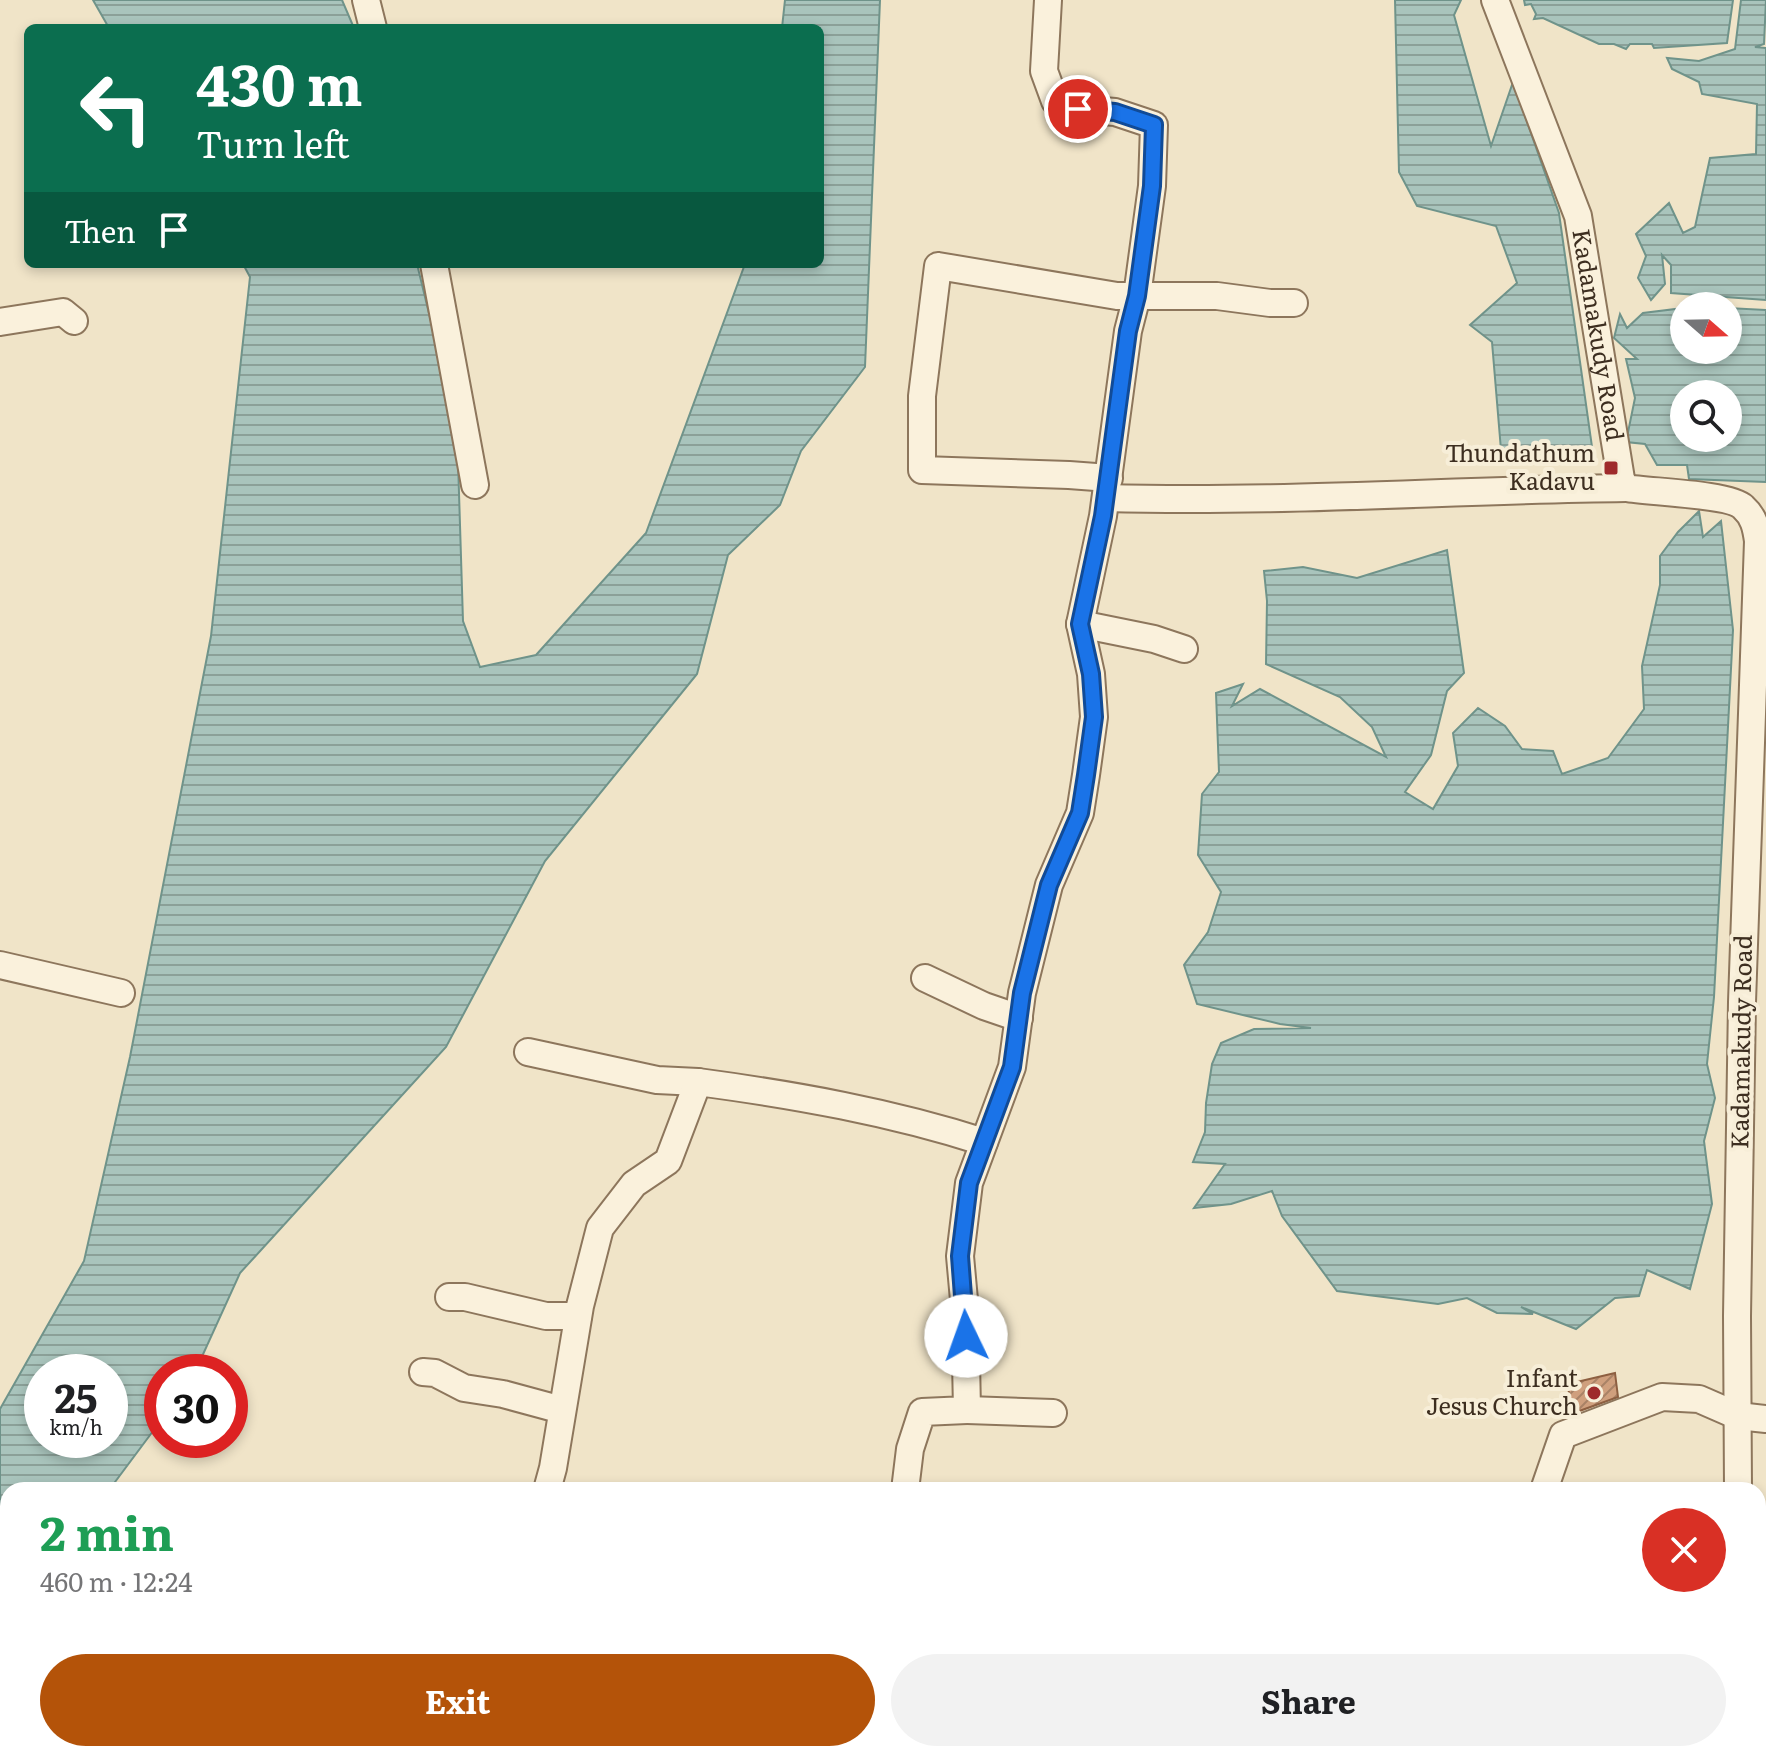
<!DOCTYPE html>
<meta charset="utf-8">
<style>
body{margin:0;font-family:Literata,serif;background:#f2f2f2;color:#202124;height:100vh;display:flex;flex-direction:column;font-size:30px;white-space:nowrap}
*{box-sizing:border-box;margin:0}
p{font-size:26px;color:#757577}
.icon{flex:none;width:44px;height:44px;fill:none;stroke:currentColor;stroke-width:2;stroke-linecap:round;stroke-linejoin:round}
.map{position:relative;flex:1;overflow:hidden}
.sheet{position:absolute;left:0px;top:1482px;width:1766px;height:280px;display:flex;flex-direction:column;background:#fff;border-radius:24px 24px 0 0;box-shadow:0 4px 12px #0003}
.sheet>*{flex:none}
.hud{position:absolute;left:24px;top:24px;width:800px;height:244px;border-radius:12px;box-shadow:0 4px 12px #0003;background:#0b6e4f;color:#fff;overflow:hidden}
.needle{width:52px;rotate:110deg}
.tools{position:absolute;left:1670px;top:292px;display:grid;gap:16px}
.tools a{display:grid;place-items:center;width:72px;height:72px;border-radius:50%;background:#fff;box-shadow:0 4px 12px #0003;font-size:40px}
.speed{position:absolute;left:24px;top:1354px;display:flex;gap:16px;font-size:40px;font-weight:700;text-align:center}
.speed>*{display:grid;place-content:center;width:104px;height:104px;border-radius:50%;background:#fff;box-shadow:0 4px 12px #0003;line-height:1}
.speed small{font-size:20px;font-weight:400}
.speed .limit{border:12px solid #d22;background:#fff;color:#111}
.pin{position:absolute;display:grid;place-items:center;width:68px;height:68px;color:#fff;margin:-34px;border:4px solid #fff;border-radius:50%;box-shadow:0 2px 8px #0007}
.me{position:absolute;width:88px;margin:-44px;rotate:357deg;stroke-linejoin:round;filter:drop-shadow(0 0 6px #0008)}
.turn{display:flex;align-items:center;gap:28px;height:168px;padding:0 40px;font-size:36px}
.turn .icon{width:104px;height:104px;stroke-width:2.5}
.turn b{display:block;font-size:56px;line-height:68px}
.then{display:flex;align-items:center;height:76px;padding:0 40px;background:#0003;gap:16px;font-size:30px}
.round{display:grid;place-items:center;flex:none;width:84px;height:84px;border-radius:42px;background:#f2f2f2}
.overview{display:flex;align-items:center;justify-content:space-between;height:136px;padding:0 40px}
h1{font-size:48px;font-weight:700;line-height:60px;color:#1e9e55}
.cta{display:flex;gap:16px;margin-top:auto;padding:16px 40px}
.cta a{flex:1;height:92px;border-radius:48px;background:#b45309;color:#fff;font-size:32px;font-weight:700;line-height:92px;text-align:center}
.cta a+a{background:#f2f2f2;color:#202124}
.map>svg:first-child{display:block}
.water{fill:url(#water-rules);stroke:#6f938a;stroke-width:2;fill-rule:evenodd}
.building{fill:url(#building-hatch);stroke:#8d5f41;stroke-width:2}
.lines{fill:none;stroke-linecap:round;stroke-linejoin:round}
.minor-casing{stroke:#8d765c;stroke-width:30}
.minor{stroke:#faf1dc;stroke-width:26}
.route-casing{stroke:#114b97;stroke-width:20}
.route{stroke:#1a73e8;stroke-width:14}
.poi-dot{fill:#9e2a2b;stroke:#f7eed8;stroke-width:3}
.labels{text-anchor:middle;stroke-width:8;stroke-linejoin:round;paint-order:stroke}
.street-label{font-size:24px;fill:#3d2e20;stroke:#f7eed8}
.poi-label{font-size:24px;fill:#3d2e20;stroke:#f7eed8;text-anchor:end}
</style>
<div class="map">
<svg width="1766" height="1762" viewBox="0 0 1766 1762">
<defs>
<pattern id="water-rules" width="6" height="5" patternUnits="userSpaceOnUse" patternTransform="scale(2)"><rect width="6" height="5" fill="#a9c4bc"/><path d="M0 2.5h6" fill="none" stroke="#8ba098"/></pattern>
<pattern id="building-hatch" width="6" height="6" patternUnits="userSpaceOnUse" patternTransform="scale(2)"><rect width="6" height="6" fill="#cf9f7d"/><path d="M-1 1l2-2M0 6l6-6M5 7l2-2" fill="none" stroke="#a98266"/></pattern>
</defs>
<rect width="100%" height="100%" fill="#f0e4c8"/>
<path class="water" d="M93 0H342L354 28H109Z
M785 0H880L865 367 801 451 780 505 728 555 697 674 545 861 446 1047 240 1273 195 1372H162V1419L109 1490H8V1625L0 1636V1409L84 1261 130 1057 211 636 250 277 243 264H417L457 429 463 621 480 667 536 655 646 533 745 264H820V28H782ZM42 1372H110V1440H42Z
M1395 0H1461L1454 15 1491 146 1513 82 1559 213 1594 461 1502 462 1492 342 1470 325 1517 283 1496 226 1417 206 1399 172Z
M1524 0H1733L1727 43 1654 48 1652 44H1630L1626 49 1614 44H1599L1543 18 1534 19 1536 14 1531 4 1525 5Z
M1741 0H1766L1764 44 1755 47 1766 48V300L1671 293V265L1662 255 1665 284 1651 300 1638 278 1646 256 1636 234 1669 203 1683 233 1695 227 1710 158 1756 154 1757 104 1702 94 1699 82 1672 69 1667 58 1699 61 1735 49Z
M1684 308V350H1728V308L1766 310V482L1689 479 1687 465H1657L1645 444 1626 442 1635 398 1626 359H1637L1614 338 1620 314 1627 328 1643 313ZM1684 394H1728V438H1684Z
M1699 511 1703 537 1721 521 1733 630 1714 997 1707 1064 1715 1098 1704 1141 1712 1204 1690 1289 1647 1270 1639 1296 1615 1298 1576 1329 1521 1307 1533 1314 1497 1313 1467 1298 1438 1304 1337 1291 1282 1216 1272 1191 1231 1204 1194 1208 1225 1164 1193 1162 1205 1132 1206 1103 1212 1064 1221 1043 1254 1029 1311 1028 1280 1024 1197 1004 1184 965 1208 932 1221 892 1198 855 1202 794 1219 772 1216 693 1243 684 1232 706 1260 689 1386 757 1372 727 1340 697 1266 664 1267 601 1264 571 1303 567 1357 578 1447 550 1464 673 1447 691 1431 755 1405 792 1433 809 1458 766 1453 733 1478 708 1505 726 1522 749 1553 751 1562 774 1608 758 1644 709 1642 666 1660 585V556L1678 532Z"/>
<path class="building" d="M1615 1373 1618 1397 1571 1414 1568 1384Z"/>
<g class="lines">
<defs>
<g id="minor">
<path d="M366 0 373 28"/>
<path id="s1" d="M1495 0 1578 216 1621 479 1626 488C1649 492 1730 494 1743 507 1754 517 1756 527 1758 541L1742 1002 1737 1316 1738 1490"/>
<path d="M434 264 475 485"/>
<path d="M0 322 63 312 74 321"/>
<path d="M1109 478 1069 475 922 470V396L938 266 1117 296H1217L1270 303H1294"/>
<path d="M1106 498C1280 503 1452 490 1626 488"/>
<path d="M1080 624 1154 639 1184 649"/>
<path d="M0 965 121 993"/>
<path d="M925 978 984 1006 1019 1018"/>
<path d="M528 1052 657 1080 698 1082"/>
<path d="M449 1297H465L546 1316H578"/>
<path d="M423 1372 435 1373 464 1388 503 1394 562 1410"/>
<path d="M967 1410 1053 1413"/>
<path d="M547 1490 553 1468 580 1306 600 1228 634 1184 668 1161 698 1082C795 1095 891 1112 984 1142"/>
<path d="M905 1490 910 1449 922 1412 967 1410 965 1311 960 1256 969 1183 1012 1067 1022 993 1049 885 1080 813 1086 775 1094 717 1091 674 1080 624 1103 516 1128 331 1137 296 1152 186 1154 125 1115 112 1078 109 1055 101 1044 71 1048 0"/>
<path d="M1544 1490 1563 1435 1662 1397 1699 1399 1738 1416 1766 1419"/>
<path d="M518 1754 548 1762"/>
<path d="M1269 1754V1762"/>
<path d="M131 1762 134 1755"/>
<path d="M870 1762 871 1754"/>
<path d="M1384 1762 1387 1754"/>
<path d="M1490 1762 1494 1754"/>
<path d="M1694 1762 1697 1754"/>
</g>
</defs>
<use href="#minor" class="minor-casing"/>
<use href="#minor" class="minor"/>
</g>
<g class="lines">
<defs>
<path id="route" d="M966 1336 960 1256 969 1183 1012 1067 1022 993 1049 885 1080 813 1086 775 1094 717 1091 674 1080 624 1103 516 1128 331 1137 296 1152 186 1154 125 1115 112 1078 109"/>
</defs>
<use href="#route" class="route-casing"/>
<use href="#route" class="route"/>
</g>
<g class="poi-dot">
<rect x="1603" y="460" width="16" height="16" rx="4"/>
<circle cx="1594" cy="1393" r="8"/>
</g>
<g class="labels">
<g class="street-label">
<text dy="8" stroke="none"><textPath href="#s1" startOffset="352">Kadamakudy Road</textPath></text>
<text transform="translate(1742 1042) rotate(-89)" y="8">Kadamakudy Road</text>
</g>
<g class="poi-label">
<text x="1595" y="462">Thundathum<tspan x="1595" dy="28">Kadavu</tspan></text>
<text x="1578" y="1387">Infant<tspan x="1578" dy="28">Jesus Church</tspan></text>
</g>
</g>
</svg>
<div class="tools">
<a><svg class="needle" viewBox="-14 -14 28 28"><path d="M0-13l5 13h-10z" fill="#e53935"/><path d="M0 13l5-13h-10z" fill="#757577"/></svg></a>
<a><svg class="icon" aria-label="search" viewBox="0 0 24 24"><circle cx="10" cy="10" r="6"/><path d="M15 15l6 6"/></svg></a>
</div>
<div class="speed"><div>25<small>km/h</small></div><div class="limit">30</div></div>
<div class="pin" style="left:1078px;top:109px;background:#d93025"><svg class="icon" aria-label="arrive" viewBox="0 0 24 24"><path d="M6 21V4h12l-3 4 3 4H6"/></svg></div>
<svg class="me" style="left:966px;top:1336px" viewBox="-20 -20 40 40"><circle r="19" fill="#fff"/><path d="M0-13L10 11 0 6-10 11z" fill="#1a73e8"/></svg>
<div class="hud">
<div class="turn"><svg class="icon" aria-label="left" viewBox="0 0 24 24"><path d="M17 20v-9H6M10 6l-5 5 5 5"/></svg><div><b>430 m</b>Turn left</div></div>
<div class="then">Then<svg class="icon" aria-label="arrive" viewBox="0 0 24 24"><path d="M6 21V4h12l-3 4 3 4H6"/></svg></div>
</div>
<section class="sheet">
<div class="overview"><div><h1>2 min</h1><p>460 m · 12:24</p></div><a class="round" style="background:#d93025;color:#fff"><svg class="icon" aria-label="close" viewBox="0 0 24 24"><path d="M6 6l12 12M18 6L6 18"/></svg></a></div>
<div class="cta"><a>Exit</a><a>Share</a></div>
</section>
</div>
